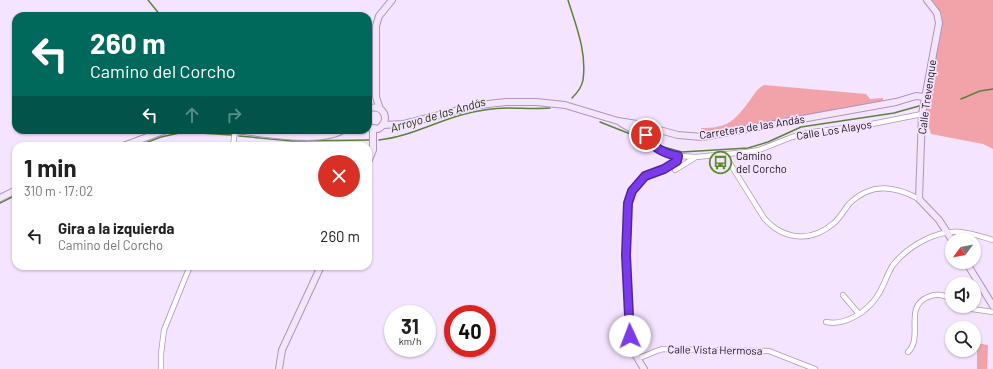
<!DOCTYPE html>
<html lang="es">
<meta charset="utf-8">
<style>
body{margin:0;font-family:Barlow,sans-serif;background:#f6f6f6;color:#222;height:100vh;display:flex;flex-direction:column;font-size:15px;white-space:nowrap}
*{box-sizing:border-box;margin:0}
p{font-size:13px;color:#767676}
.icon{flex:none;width:22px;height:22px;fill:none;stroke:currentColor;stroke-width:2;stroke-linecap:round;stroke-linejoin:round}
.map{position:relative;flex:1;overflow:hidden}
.sheet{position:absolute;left:12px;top:142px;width:360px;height:128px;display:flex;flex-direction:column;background:#fff;border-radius:12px;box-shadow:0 1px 3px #0004}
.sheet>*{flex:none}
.hud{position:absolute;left:12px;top:12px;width:360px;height:122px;border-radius:12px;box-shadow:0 1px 3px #0004;background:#00695c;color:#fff;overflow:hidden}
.needle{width:26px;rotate:238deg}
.buttons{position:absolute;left:945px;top:233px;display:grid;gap:8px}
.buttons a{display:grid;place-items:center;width:36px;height:36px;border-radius:50%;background:#fff;box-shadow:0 1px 3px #0004;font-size:20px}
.speed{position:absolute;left:384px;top:305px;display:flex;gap:8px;font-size:20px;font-weight:700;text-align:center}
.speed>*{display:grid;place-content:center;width:52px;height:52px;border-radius:50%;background:#fff;box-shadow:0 1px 3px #0004;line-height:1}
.speed small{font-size:10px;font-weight:400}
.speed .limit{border:6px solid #d22;background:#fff;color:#111}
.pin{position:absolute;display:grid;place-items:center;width:34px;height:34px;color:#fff;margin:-17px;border:2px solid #fff;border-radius:50%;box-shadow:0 1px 4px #0007}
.me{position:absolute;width:44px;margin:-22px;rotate:358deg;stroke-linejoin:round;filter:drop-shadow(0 0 3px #0008)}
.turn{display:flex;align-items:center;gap:14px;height:84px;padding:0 12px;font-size:18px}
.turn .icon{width:52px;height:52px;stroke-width:2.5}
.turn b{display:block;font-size:28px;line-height:34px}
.lanes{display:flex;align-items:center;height:38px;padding:0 12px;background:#0003;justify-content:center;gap:20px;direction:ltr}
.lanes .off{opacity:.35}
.round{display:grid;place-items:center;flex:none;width:42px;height:42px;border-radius:21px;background:#f6f6f6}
.overview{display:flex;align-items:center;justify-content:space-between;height:68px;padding:0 12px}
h1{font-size:24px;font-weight:700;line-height:30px}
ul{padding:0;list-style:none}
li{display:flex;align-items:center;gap:12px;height:52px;padding:0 12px}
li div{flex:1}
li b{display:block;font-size:15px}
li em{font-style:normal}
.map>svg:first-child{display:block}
.green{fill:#f2a3aa}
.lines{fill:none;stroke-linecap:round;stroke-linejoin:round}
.stream{stroke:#5c823d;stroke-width:1.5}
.street-casing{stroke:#af94be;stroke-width:6}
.secondary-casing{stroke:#af94be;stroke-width:8}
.street{stroke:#fff;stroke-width:4.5}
.secondary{stroke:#f3e5fa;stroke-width:6}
.route-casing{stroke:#51269a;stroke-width:10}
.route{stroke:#7c3aed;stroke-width:7}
.labels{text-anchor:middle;stroke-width:3.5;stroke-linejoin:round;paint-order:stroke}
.street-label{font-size:11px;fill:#190f1e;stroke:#f5e4ff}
.poi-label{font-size:11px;fill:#190f1e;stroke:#f5e4ff;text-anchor:start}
.water-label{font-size:12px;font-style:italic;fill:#1a3105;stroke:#f5e4ff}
</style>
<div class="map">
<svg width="993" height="369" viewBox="0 0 993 369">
<rect width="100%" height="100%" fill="#f5e4ff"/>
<path class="green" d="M930 0H993V149L983 144 931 134 925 115 942 16Z
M764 85 866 94 870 99 883 98V101L703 133 701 128C725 128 733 123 747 104 753 97 755 90 764 85Z
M977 343 988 345 987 369H977Z"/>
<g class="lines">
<path class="stream" d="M148 0 161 16
M568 0C576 26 587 52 583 80 582 87 577 93 572 98
M961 99 980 91 993 89
M600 122 643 139
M239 136 292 141 371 140
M379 140C408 137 433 123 461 115 476 111 492 108 507 108 521 108 536 109 550 108
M137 146 161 137 184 132 232 135
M660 146 682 152 748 148 768 142 801 127 894 113 919 106
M0 203 16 195"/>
<defs>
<path id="street" d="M233 146 235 130
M724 154 764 218C783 240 811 243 834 223 840 218 844 210 849 204 871 182 894 186 919 199
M678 156 696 157 747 152 759 150 792 137 812 132 862 126 922 114
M675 170 696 157
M843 295 859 314
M966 306 972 309 993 312
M826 322C846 326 868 311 878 295 884 286 887 274 893 265 908 246 936 230 960 232 972 233 982 237 993 240
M908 352C924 337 903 307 928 297 937 293 944 295 952 299
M638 358C647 356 654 351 663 349L769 351 815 369
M161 369V354L164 330 190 266"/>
<path id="secondary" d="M927 0 937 13 939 23 922 114 919 199 939 220 952 240
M368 109C383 102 392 121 378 129L368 127
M380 109 376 97V26L379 16 392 0
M621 123 647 138 662 151 678 156 677 161 665 169 645 176 632 191 628 203 626 255 630 336 632 349 644 369
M383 125 404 124 479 105 506 102H536L565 105 618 121 637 124 678 135 702 137 896 102 916 96 924 97
M235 130C263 133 320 144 343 130
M123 146 166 130
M368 162 373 150V129
M0 198 16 190
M966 262 993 306
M279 369 282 350 321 266"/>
</defs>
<use href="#street" class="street-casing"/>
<use href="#secondary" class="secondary-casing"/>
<use href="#street" class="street"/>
<use href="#secondary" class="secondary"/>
</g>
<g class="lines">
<defs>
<path id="route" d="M630 336 626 255 628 203 632 191 645 176 664 169 677 161 678 156C666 154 650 147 646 135"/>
</defs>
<use href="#route" class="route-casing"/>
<use href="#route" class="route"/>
</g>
<defs>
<symbol id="bus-ring" viewBox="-11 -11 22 22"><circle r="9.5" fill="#f5e4ff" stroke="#598f2a" stroke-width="1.5"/><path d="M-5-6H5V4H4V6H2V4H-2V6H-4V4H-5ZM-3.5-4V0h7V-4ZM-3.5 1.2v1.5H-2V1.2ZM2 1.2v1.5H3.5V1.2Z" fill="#598f2a"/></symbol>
</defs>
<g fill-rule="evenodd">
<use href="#bus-ring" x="708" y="150" width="25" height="25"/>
</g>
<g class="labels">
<g class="street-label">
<text transform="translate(927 97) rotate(-82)" y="4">Calle Trevenque</text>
<text transform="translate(752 127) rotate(-9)" y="4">Carretera de las Andás</text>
<text transform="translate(834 130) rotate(-9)" y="4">Calle Los Alayos</text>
<text transform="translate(715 350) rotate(1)" y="4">Calle Vista Hermosa</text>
</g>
<g class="poi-label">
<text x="736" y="160">Camino<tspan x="736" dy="13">del Corcho</tspan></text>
</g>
<g class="water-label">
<text transform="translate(438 115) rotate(-16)" y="4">Arroyo de las Andás</text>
</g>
</g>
</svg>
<div class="buttons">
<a><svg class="needle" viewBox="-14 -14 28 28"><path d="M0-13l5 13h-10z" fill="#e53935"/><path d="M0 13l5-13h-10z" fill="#767676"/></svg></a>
<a><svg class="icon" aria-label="sound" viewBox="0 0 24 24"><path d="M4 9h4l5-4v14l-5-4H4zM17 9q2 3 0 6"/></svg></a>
<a><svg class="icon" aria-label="search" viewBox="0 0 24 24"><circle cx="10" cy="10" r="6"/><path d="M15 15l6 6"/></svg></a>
</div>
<div class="speed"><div>31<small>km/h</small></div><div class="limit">40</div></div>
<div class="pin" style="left:646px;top:135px;background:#d93025"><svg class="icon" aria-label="arrive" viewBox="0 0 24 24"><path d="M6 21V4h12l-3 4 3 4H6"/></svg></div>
<svg class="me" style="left:630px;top:336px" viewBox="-20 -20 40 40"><circle r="19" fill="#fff"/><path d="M0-13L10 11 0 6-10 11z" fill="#7c3aed"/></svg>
<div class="hud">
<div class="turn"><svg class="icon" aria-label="left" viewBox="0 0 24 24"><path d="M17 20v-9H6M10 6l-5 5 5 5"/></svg><div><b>260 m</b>Camino del Corcho</div></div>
<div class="lanes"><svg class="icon" aria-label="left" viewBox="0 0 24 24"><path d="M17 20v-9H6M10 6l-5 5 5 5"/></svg><svg class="icon off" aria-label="ahead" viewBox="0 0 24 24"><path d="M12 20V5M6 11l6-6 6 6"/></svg><svg class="icon off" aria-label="right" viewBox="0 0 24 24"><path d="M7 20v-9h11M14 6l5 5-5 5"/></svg></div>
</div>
<section class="sheet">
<div class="overview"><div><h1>1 min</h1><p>310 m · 17:02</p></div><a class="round" style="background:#d93025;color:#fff"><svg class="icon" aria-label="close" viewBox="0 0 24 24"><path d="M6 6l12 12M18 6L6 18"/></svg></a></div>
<ul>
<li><svg class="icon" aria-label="left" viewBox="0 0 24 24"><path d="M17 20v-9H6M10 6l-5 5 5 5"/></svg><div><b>Gira a la izquierda</b><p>Camino del Corcho</p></div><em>260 m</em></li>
</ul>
</section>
</div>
